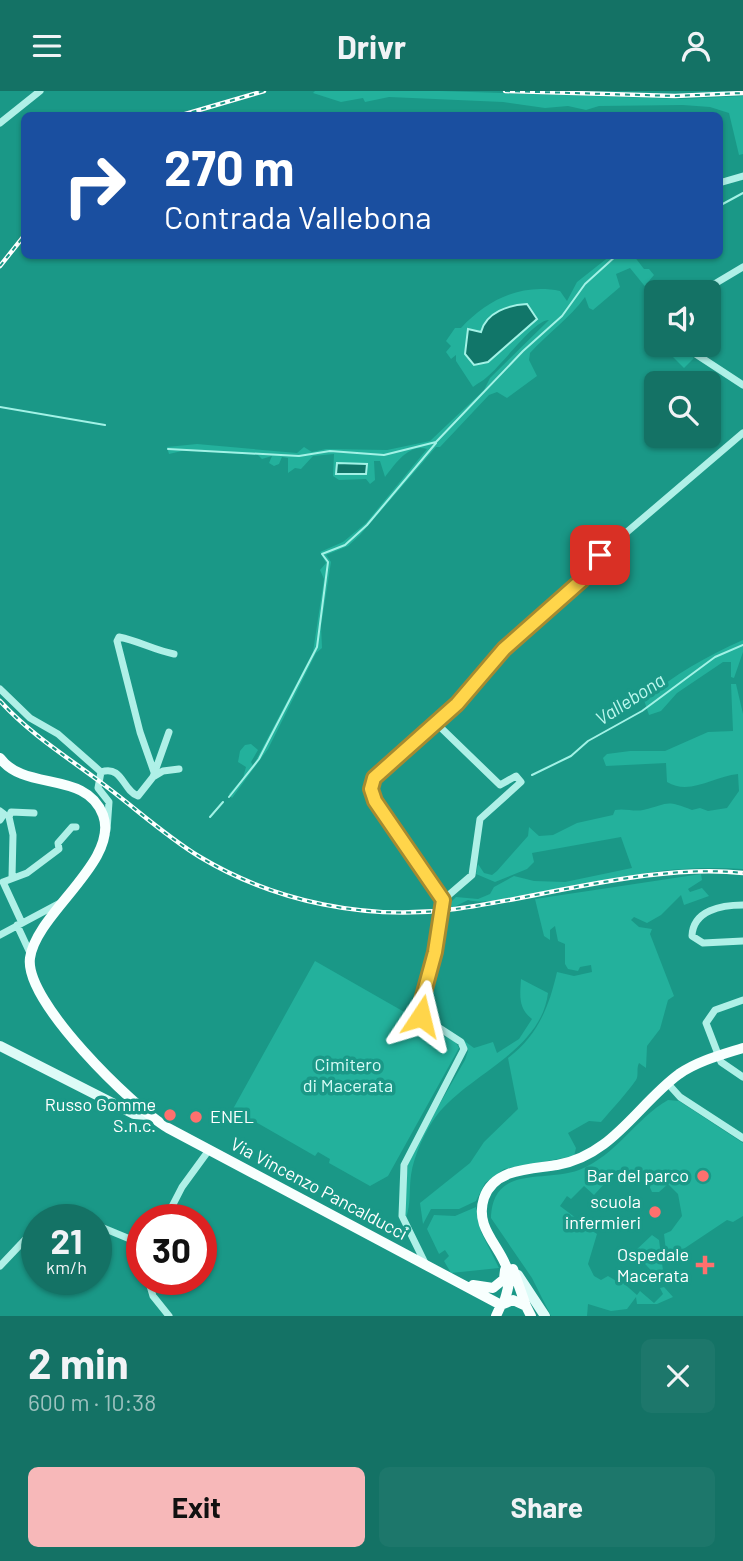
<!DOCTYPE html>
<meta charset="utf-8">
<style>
body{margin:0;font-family:Barlow,sans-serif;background:#1d776b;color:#f1f3f6;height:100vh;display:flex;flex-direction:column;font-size:26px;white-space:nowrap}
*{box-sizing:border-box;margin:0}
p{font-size:23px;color:#9dc2bf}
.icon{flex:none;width:38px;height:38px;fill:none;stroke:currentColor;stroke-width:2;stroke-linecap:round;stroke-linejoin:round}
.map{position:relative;height:1225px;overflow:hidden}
.panel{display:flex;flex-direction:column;background:#147265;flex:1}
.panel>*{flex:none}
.banner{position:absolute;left:21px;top:21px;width:702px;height:147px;border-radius:10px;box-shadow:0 2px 5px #0004;background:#1a4fa0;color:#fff;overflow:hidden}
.controls{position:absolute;left:644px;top:189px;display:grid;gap:14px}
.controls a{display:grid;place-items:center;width:77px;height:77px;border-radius:10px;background:#147265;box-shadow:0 2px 5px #0004;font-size:35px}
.speed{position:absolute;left:21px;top:1113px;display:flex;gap:14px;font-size:35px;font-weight:700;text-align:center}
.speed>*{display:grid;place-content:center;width:91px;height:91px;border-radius:50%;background:#147265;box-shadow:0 2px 5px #0004;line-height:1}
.speed small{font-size:18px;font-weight:400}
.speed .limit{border:10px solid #d22;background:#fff;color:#111}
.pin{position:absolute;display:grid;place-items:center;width:60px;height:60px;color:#fff;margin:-30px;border-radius:14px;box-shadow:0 4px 10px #0006}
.me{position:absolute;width:77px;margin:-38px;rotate:10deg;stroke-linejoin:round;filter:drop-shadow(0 0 5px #0008)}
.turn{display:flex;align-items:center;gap:24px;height:147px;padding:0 28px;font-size:32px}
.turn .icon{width:91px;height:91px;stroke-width:2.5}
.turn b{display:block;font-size:49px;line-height:60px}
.round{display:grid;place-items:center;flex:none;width:74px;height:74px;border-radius:10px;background:#1d776b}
.head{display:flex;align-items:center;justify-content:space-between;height:119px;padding:0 28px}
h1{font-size:42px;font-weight:700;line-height:52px}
.action{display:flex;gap:14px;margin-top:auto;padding:14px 28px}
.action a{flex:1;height:80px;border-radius:10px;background:#f7b8b9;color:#111;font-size:28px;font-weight:700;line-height:80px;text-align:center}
.action a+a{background:#1d776b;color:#f1f3f6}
header{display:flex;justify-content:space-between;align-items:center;height:91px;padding:0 28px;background:#147265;font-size:32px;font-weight:700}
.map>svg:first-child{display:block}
.green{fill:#23b19c}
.water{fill:#117669;stroke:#a2f2e6;stroke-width:2}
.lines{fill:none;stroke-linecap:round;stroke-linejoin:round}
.stream{stroke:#a2f2e6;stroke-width:2}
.street{stroke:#aff0e7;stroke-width:7}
.secondary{stroke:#ddfbf7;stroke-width:10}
.primary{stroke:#f8fffe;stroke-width:10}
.rail-casing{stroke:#fff;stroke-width:4.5}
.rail{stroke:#1a9887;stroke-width:2;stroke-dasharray:5;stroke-linecap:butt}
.route-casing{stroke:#a68a30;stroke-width:18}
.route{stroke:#ffd54a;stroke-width:12}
.poi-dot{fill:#ff706e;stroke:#1a9887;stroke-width:2.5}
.labels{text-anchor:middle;stroke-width:7;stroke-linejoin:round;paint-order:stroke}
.park-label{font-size:18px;fill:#d6fbf6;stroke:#1a9887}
.poi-label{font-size:18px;fill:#fff;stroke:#1a9887;text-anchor:end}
.street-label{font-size:18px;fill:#fff;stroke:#1a9887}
.water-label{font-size:19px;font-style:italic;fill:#bbf7ee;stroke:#1a9887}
</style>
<header><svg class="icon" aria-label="menu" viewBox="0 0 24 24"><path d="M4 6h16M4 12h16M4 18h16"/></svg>Drivr<svg class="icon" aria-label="person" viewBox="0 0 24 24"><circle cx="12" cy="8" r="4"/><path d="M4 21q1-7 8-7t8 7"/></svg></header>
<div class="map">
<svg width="743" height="1225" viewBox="0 0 743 1225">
<rect width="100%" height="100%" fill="#1a9887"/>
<path class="green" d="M315 0H440L681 8 743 5V63L739 64 729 22 710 16 683 14 599 15 586 19 568 15 545 17 503 11 389 6 365 11 363 7 341 11 313 2Z
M610 165H634L644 178H649L654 184 648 191 656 202V209L630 177 616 183 620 196 593 219 589 217 585 206C569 228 548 242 530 262L529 269 537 285 507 307 497 301 489 304 440 356H436L360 444 348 455 326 464 331 471 321 535 322 557 316 562 268 658 232 707 229 703 243 687 246 676 238 671 240 660 245 654 251 653 258 659 251 671 253 675 313 561 324 488 320 479 326 472 320 461 343 451 366 432 427 358C409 352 395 373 385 386L380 370H374L375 389 370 393 366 388 339 389 333 385 334 363 313 365 301 378 295 377 288 382V367L282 366 279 373 274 375 269 372 272 365 262 368 258 364 186 359 169 363 167 356 197 353 297 362 304 356 312 361 326 358 387 359 430 350 484 299 490 287 549 229C534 229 503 273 487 286 483 290 478 292 473 296L456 270V264L451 268 446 261 451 255 446 250 455 237H461C487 209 521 192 560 200L567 210 577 191Z
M661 254H678L694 267 684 277Z
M743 549V561L734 587 731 586V571H723L677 602 661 620 649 624 644 609C675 583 707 565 743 549Z
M731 593H736L743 623V778C708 776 671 777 636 784 604 790 492 817 468 809L452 817 448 814 456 806 478 808 490 803 494 796 514 785 534 790 565 791 632 777 621 746 532 762 534 771 527 778 495 791 476 783 478 773 484 782 492 784 497 780 528 745 529 736 539 745 553 744 577 732 613 724 615 719C625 717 634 721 643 719 669 713 664 708 692 719L700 717 708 720 727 717 739 700 738 683C714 685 690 705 667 691L666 672 606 675 603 667 607 663 630 660H665L708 641 733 640Z
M701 783 702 789 688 798 690 801 702 797 709 805 684 814 681 804 661 824 647 832 634 826 631 829 639 836 652 838 650 843 674 905 668 909 660 938 647 955 646 977 639 972C636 978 639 984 636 989 627 1002 613 1017 601 1031L589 1030 568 1042 576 1057 574 1065 504 1078 485 1092 476 1110 459 1118H431L423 1133 420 1112 470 1072 484 1051 518 1018 508 967C538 944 549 916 557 881L574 885 592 881 591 874 580 876 578 880 568 878 565 873V853L558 850 555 835 550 839V849L544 845 535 808Z
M315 870 455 950 459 957 388 1085 370 1095 329 1072 330 1068 318 1061 315 1065 233 1018Z
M521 888 548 902C541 960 469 983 437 1024 425 1040 414 1064 411 1084 409 1099 411 1113 406 1127L404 1106 409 1066 465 969 468 960 463 949 474 957 493 951 497 962 519 948 532 928C518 917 520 905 521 888Z
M668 1009 679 1010 743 1052V1125L733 1131 727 1129 667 1169 664 1143 671 1140 682 1125 678 1103 668 1093 659 1101H652L647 1090 633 1085 630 1079H617L594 1104 584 1095 571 1108 567 1105 560 1115 597 1143 588 1173 594 1185 601 1189 608 1185 618 1191 621 1190 637 1204 640 1200 654 1212 663 1203 660 1197 664 1196 673 1206 657 1213H637L636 1206 627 1218 611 1220 588 1213 587 1225H551L532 1187 491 1127C493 1073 544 1092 579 1079 617 1064 635 1028 668 1009Z
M476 1116 481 1141 499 1177 451 1182 444 1170 449 1165 445 1159 439 1163 427 1138 434 1124 455 1125Z
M652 1144 659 1149 664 1187 660 1189 634 1161Z"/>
<path class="water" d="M527 213 537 228 488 271 474 274 465 263 468 238 481 241C486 221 509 214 527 213Z
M337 372 367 373 366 383H336Z"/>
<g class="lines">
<path class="stream" d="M719 115 743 102
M0 316 105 334
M168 358 299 365 330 360 384 364 436 351 523 260 562 225 585 193 617 164
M532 684 571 665 588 650 642 620 715 566 743 554
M229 706 259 668 317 556 328 471 322 463 345 454 367 434 436 352
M210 726 223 711"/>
<path class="street" d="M0 32 40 0
M719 92 743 85
M701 201 743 176
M682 254 743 294
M0 598 30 627 58 643 101 681
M436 632 500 694 516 685 521 691 480 728 472 784 443 809
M154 681 140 641 117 550 119 546C139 550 154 559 174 563
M153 686 163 680 179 678
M0 720 4 723 0 729
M107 739 109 711 98 697 101 681C123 674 122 699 138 705L153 686 169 641
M12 786 13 744 9 726 11 721 34 722
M743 814C722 814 693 819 692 845L703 852 743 850
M22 832 3 791 27 782 59 758 58 752 72 736H76
M17 834 31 864
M0 844 58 813
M743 909 715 919 706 932 721 971 743 986
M671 996 680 1006 743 1047
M46 1129 60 1123 83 1129
M165 1129 182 1096 209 1059
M96 1134 142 1153
M426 1174 402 1125 404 1074 464 958 461 951 421 925 419 920 435 861 443 809 375 710 371 698 374 687 457 613 504 558 582 489 600 464 743 342
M0 1175 37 1136
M148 1188 153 1205 169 1225"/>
<path class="secondary" d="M0 955 134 1023 148 1024
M518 1184 545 1225"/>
<path class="primary" d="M0 667C25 701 86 679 103 724 120 770 36 822 30 867 24 910 132 1015 168 1037L501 1214
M513 1178 526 1215
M473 1194 493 1197 504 1188 505 1179
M504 1211C507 1202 511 1190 508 1180 500 1154 474 1137 484 1107 494 1077 532 1078 557 1074 612 1065 638 1013 679 983 698 970 721 964 743 957
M496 1225 501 1214 513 1209 526 1215 531 1225"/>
<defs>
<path id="rail" d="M505 0 675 5 743 2
M182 24 264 0
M0 175 24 145
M0 610C29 642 64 664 99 690 133 715 164 744 200 766 275 811 368 830 455 818 545 806 654 772 743 782"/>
</defs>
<use href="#rail" class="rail-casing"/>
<use href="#rail" class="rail"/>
</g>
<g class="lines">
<defs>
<path id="route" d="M421 925 419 920 435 861 443 809 375 710 371 698 374 687 457 613 504 558 582 489 600 464"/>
</defs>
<use href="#route" class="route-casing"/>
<use href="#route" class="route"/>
</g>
<g class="poi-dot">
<circle cx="170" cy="1024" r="7"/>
<circle cx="196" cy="1026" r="7"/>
<circle cx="703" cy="1085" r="7"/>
<circle cx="655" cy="1121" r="7"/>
<path d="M701.5 1163.5h7v7h7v7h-7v7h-7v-7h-7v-7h7z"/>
</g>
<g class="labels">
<g class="park-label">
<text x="348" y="980">Cimitero<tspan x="348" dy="21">di Macerata</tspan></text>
</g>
<g class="poi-label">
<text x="156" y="1020">Russo Gomme<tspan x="156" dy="21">S.n.c.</tspan></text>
<text x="210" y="1032" text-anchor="start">ENEL</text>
<text x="689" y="1091">Bar del parco</text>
<text x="641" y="1117">scuola<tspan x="641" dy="21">infermieri</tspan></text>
<text x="689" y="1170">Ospedale<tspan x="689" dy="21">Macerata</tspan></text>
</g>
<g class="street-label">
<text transform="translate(319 1098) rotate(28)" y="6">Via Vincenzo Pancalducci</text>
</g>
<g class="water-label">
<text transform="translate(630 608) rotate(-33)" y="7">Vallebona</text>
</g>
</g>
</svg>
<div class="controls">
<a><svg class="icon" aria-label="sound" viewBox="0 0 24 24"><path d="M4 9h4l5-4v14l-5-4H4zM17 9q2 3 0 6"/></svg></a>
<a><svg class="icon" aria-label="search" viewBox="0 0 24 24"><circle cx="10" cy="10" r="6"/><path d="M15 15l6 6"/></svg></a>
</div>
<div class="speed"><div>21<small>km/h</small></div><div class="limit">30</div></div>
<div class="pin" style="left:600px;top:464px;background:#d93025"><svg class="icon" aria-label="arrive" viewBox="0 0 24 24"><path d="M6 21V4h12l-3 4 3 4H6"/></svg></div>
<svg class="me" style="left:421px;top:925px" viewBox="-20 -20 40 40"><path d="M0-17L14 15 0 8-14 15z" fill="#ffd54a" stroke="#fff" stroke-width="4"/></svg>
<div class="banner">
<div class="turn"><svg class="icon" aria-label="right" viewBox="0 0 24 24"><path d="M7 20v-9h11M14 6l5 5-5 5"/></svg><div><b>270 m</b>Contrada Vallebona</div></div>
</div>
</div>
<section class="panel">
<div class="head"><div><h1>2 min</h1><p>600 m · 10:38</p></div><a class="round"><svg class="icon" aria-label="close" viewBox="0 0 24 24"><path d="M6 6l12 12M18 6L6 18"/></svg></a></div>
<div class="action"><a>Exit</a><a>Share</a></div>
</section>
